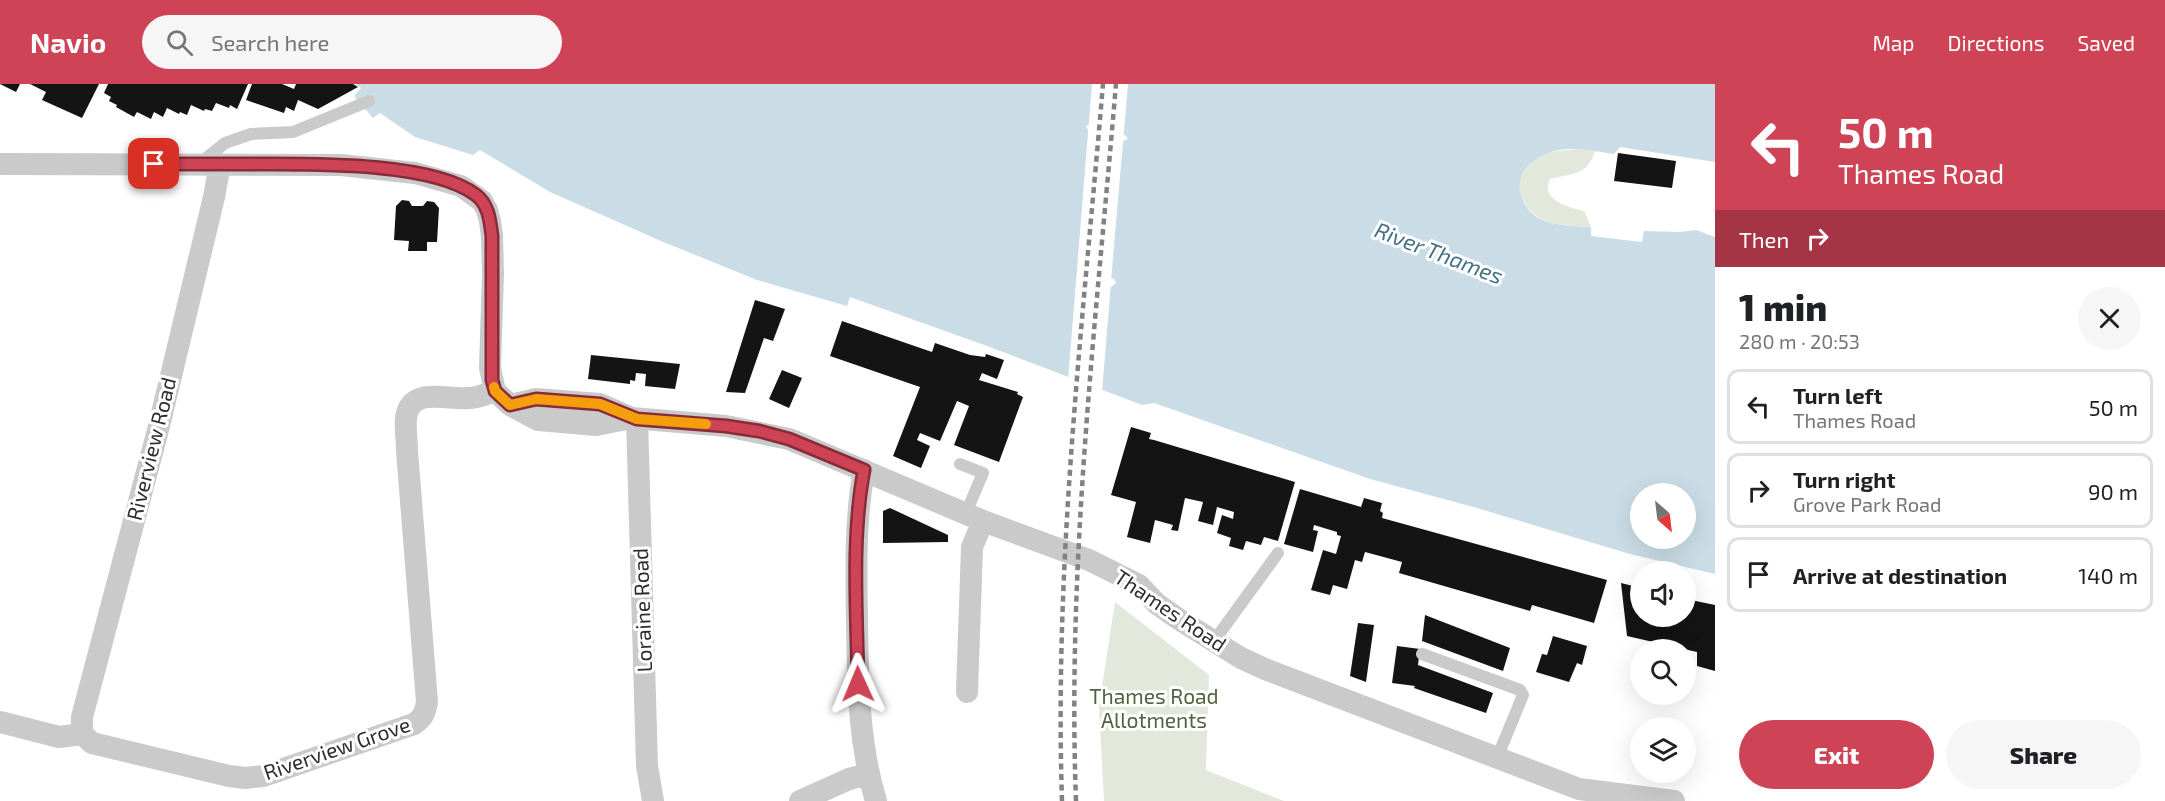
<!DOCTYPE html>
<meta charset="utf-8">
<style>
body{margin:0;font-family:"Exo 2",sans-serif;background:#f6f6f6;color:#202124;height:100vh;display:flex;flex-direction:column;font-size:22px;white-space:nowrap}
*{box-sizing:border-box;margin:0}
p{font-size:20px;color:#757577}
.icon{flex:none;width:33px;height:33px;fill:none;stroke:currentColor;stroke-width:2;stroke-linecap:round;stroke-linejoin:round}
.map{position:relative;flex:1;overflow:hidden}
.panel{display:flex;flex-direction:column;background:#fff;width:450px}
.panel>*{flex:none}
.hud{background:#cf4356;color:#fff;overflow:hidden}
.needle{width:39px;rotate:152deg}
.buttons{position:absolute;left:1630px;top:399px;display:grid;gap:12px}
.buttons a{display:grid;place-items:center;width:66px;height:66px;border-radius:50%;background:#fff;box-shadow:0 6px 24px #0002;font-size:30px}
.pin{position:absolute;display:grid;place-items:center;width:51px;height:51px;color:#fff;margin:-26px;border-radius:12px;box-shadow:0 3px 9px #0006}
.me{position:absolute;width:66px;margin:-33px;rotate:359deg;stroke-linejoin:round;filter:drop-shadow(0 0 4px #0008)}
.turn{display:flex;align-items:center;gap:21px;height:126px;padding:0 24px;font-size:27px}
.turn .icon{width:78px;height:78px;stroke-width:2.5}
.turn b{display:block;font-size:42px;line-height:51px}
.then{display:flex;align-items:center;height:57px;padding:0 24px;background:#0003;gap:12px;font-size:22px}
.round{display:grid;place-items:center;flex:none;width:63px;height:63px;border-radius:32px;background:#f6f6f6}
.summary{display:flex;align-items:center;justify-content:space-between;height:102px;padding:0 24px}
h1{font-size:36px;font-weight:800;line-height:45px}
.cta{display:flex;gap:12px;margin-top:auto;padding:12px 24px}
.cta a{flex:1;height:69px;border-radius:36px;background:#cf4356;color:#fff;font-size:24px;font-weight:800;line-height:69px;text-align:center}
.cta a+a{background:#f6f6f6;color:#202124}
ul{padding:0;list-style:none}
li{display:flex;align-items:center;gap:18px;height:75px;margin:0 12px 9px;padding:0 12px;border:3px solid #e0e0e0;border-radius:12px}
li div{flex:1}
li b{display:block;font-size:22px}
li em{font-style:normal}
header{display:flex;align-items:center;gap:36px;box-sizing:border-box;height:84px;padding:0 30px;background:#cf4356;color:#fff}
header strong{font-size:28px}
nav{display:flex;gap:33px;margin-inline-start:auto;font-size:21px}
.search{width:420px;height:54px;background:#f6f6f6;display:flex;align-items:center;gap:15px;box-sizing:border-box;padding:0 21px;border-radius:33px;color:#757577;font-size:22px}
main{display:flex;flex:1;min-height:0}
.map>svg:first-child{display:block}
.green{fill:#e3e8dc}
.water{fill:#cadde6;fill-rule:evenodd}
.pier{fill:#fff}
.building{fill:#141414}
.lines{fill:none;stroke-linecap:round;stroke-linejoin:round}
.lane{stroke:#cacaca;stroke-width:12}
.street{stroke:#cacaca;stroke-width:22}
.rail{stroke:#828282;stroke-width:4.5;stroke-dasharray:6 4.5;stroke-linecap:butt}
.route-casing{stroke:#872c38;stroke-width:15}
.route{stroke:#cf4356;stroke-width:10}
.slow{stroke:#f59e0b;stroke-width:10}
.labels{text-anchor:middle;stroke-width:6;stroke-linejoin:round;paint-order:stroke}
.street-label{font-size:21px;fill:#2d2d2d;stroke:#fff}
.park-label{font-size:21px;fill:#526240;stroke:#fff}
.water-label{font-size:22px;font-style:italic;fill:#457084;stroke:#fff}
</style>
<header>
<strong>Navio</strong>
<div class="search"><svg class="icon" aria-label="search" viewBox="0 0 24 24"><circle cx="10" cy="10" r="6"/><path d="M15 15l6 6"/></svg>Search here</div>
<nav><a>Map</a><a>Directions</a><a>Saved</a></nav>
</header>
<main>
<div class="map">
<svg width="1715" height="717" viewBox="0 0 1715 717">
<rect width="100%" height="100%" fill="#fff"/>
<path class="green" d="M1579 65 1595 67C1587 92 1573 89 1550 95 1540 117 1569 123 1584 127L1591 143C1574 142 1557 142 1541 135 1533 131 1526 123 1522 115 1511 92 1534 71 1556 67 1564 66 1572 66 1579 65Z
M1115 518 1209 591 1206 686 1284 717H1104L1099 622Z"/>
<path class="water" d="M355 0H1715V78L1620 63 1614 70C1595 67 1572 62 1554 67 1529 75 1511 93 1524 119 1527 125 1534 132 1540 135 1556 142 1574 142 1591 143V152L1642 158 1644 147 1680 148 1696 146 1715 153V490L1630 470 1477 424 1370 395 1154 319 1142 321 987 262 850 213 847 222 757 196 661 157 550 108 480 66 473 71 415 53 380 29 373 34 354 12 361 4ZM1090 40 1125 51 1128 55 1123 57 1089 48 1086 42ZM1082 184 1114 195 1116 199 1111 203 1080 192ZM1641 410H1686V454H1641Z"/>
<path class="pier" d="M1092 0H1128L1111 197 1081 188 1111 199 1102 308 1068 296Z"/>
<path class="building" d="M0 0H20L16 8Z
M30 0H99L82 34 42 16 46 8Z
M108 0H248L237 25 230 21 229 24 216 19 212 27 205 25 204 27 191 21 187 31 180 28 179 30 167 24 163 33 154 28 151 35 137 28 134 33 116 23 117 21 109 17 111 13 104 9Z
M252 0H282L294 5 296 0H353L358 3 318 25 298 16 294 27 286 23 284 29 246 16Z
M1618 69 1676 77 1672 104 1614 97Z
M402 116 409 117 412 122H423L427 117 434 118 439 124 437 158H427V167H408L409 157 394 156 396 122Z
M755 216 785 225 773 257 764 254 745 309 726 308Z
M842 237 932 268 935 259 970 271 985 273 986 270 1004 276 997 295 982 289 979 296 1018 308 1017 310 1023 313 999 378 954 361 969 322 957 317 940 357 920 349 917 356 930 362 921 384 893 372 920 303 830 272Z
M591 271 680 280 675 305 645 302 646 290 636 289 635 297 630 296V300L588 295Z
M782 286 802 294 789 324 769 315Z
M1131 343 1151 349 1149 355 1154 356 1295 398 1278 457 1264 453 1261 461 1246 457 1243 466 1229 462 1231 454 1217 449 1222 431 1233 435 1234 428 1217 423 1213 441 1198 437 1203 418 1185 414 1178 447 1171 446 1173 441 1155 436 1150 459 1127 453 1136 418 1111 411Z
M1300 405 1361 423 1364 414 1382 419 1380 427 1383 429 1382 434 1607 496 1594 539 1532 521 1530 527 1399 489 1402 478 1365 468 1362 478 1355 476 1347 505 1333 501 1330 511 1311 506 1323 466 1336 470 1341 452 1337 451V448L1314 441 1313 446 1318 447 1313 468 1284 460Z
M890 424 948 451V458L883 459V427Z
M1621 499 1641 504V532H1686V515L1715 521V587L1697 582V568L1627 552Z
M1425 531 1510 564 1503 587 1422 557Z
M1358 539 1374 541 1366 598 1350 592Z
M1553 552 1587 562 1582 581 1577 579 1569 598 1536 588 1542 570 1547 571Z
M1397 562 1420 565 1418 581 1493 609 1486 629 1414 604 1415 602 1392 599Z"/>
<g class="lines">
<path class="lane" d="M199 80 225 59 251 50 293 48 369 17
M960 380 983 389 966 429
M1214 557 1278 469
M1422 570 1520 606 1523 611 1497 674"/>
<path class="street" d="M0 80 341 81 415 89 461 102 482 117 487 126 490 137 492 152 493 190 490 284 495 307 510 321 536 315 600 320 632 334
M510 321 538 336 596 341 632 334 726 342 789 355 983 437 1089 476 1139 501 1157 520 1180 536 1241 574 1265 585 1579 705 1674 717
M637 335 647 682 653 717
M864 386C855 435 856 487 857 536 858 598 858 658 876 717
M967 608 972 463 983 437
M0 638 59 653 82 650 92 659 229 692 245 694 263 692 414 640C423 634 425 629 427 618L407 367C407 356 405 345 406 334 410 302 446 316 468 314 478 314 486 310 495 307
M82 650V633L158 346 214 113 220 80
M800 717 849 695 868 690"/>
<path class="rail" d="M1062 717C1054 478 1083 238 1103 0
M1076 717C1067 478 1096 238 1116 0"/>
</g>
<g class="lines">
<defs>
<path id="route" d="M154 80C189 80 225 80 260 80 314 80 433 78 476 111 489 121 490 137 492 152V296L495 307 510 321 536 315 600 320 637 335 726 342 759 347 789 355 864 386C851 453 857 531 858 600"/>
</defs>
<use href="#route" class="route-casing"/>
<use href="#route" class="route"/>
<path class="slow" d="M494 303 495 307 510 321 536 315 600 320 637 335 706 340"/>
</g>
<g class="labels">
<g class="street-label">
<text transform="translate(152 365) rotate(-76)" y="7">Riverview Road</text>
<text transform="translate(643 526) rotate(-92)" y="7">Loraine Road</text>
<text transform="translate(1170 527) rotate(34)" y="7">Thames Road</text>
<text transform="translate(337 665) rotate(-19)" y="7">Riverview Grove</text>
</g>
<g class="park-label">
<text x="1154" y="620">Thames Road<tspan x="1154" dy="24">Allotments</tspan></text>
</g>
<g class="water-label">
<text transform="translate(1439 169) rotate(21)" y="8">River Thames</text>
</g>
</g>
</svg>
<div class="buttons">
<a><svg class="needle" viewBox="-14 -14 28 28"><path d="M0-13l5 13h-10z" fill="#e53935"/><path d="M0 13l5-13h-10z" fill="#757577"/></svg></a>
<a><svg class="icon" aria-label="sound" viewBox="0 0 24 24"><path d="M4 9h4l5-4v14l-5-4H4zM17 9q2 3 0 6"/></svg></a>
<a><svg class="icon" aria-label="search" viewBox="0 0 24 24"><circle cx="10" cy="10" r="6"/><path d="M15 15l6 6"/></svg></a>
<a><svg class="icon" aria-label="layers" viewBox="0 0 24 24"><path d="M12 4l9 5-9 5-9-5zM3 14l9 5 9-5"/></svg></a>
</div>
<div class="pin" style="left:154px;top:80px;background:#d93025"><svg class="icon" aria-label="arrive" viewBox="0 0 24 24"><path d="M6 21V4h12l-3 4 3 4H6"/></svg></div>
<svg class="me" style="left:858px;top:600px" viewBox="-20 -20 40 40"><path d="M0-17L14 15 0 8-14 15z" fill="#cf4356" stroke="#fff" stroke-width="4"/></svg>
</div>
<section class="panel">
<div class="hud">
<div class="turn"><svg class="icon" aria-label="left" viewBox="0 0 24 24"><path d="M17 20v-9H6M10 6l-5 5 5 5"/></svg><div><b>50 m</b>Thames Road</div></div>
<div class="then">Then<svg class="icon" aria-label="right" viewBox="0 0 24 24"><path d="M7 20v-9h11M14 6l5 5-5 5"/></svg></div>
</div>
<div class="summary"><div><h1>1 min</h1><p>280 m · 20:53</p></div><a class="round"><svg class="icon" aria-label="close" viewBox="0 0 24 24"><path d="M6 6l12 12M18 6L6 18"/></svg></a></div>
<ul>
<li><svg class="icon" aria-label="left" viewBox="0 0 24 24"><path d="M17 20v-9H6M10 6l-5 5 5 5"/></svg><div><b>Turn left</b><p>Thames Road</p></div><em>50 m</em></li>
<li><svg class="icon" aria-label="right" viewBox="0 0 24 24"><path d="M7 20v-9h11M14 6l5 5-5 5"/></svg><div><b>Turn right</b><p>Grove Park Road</p></div><em>90 m</em></li>
<li><svg class="icon" aria-label="arrive" viewBox="0 0 24 24"><path d="M6 21V4h12l-3 4 3 4H6"/></svg><div><b>Arrive at destination</b></div><em>140 m</em></li>
</ul>
<div class="cta"><a>Exit</a><a>Share</a></div>
</section>
</main>
